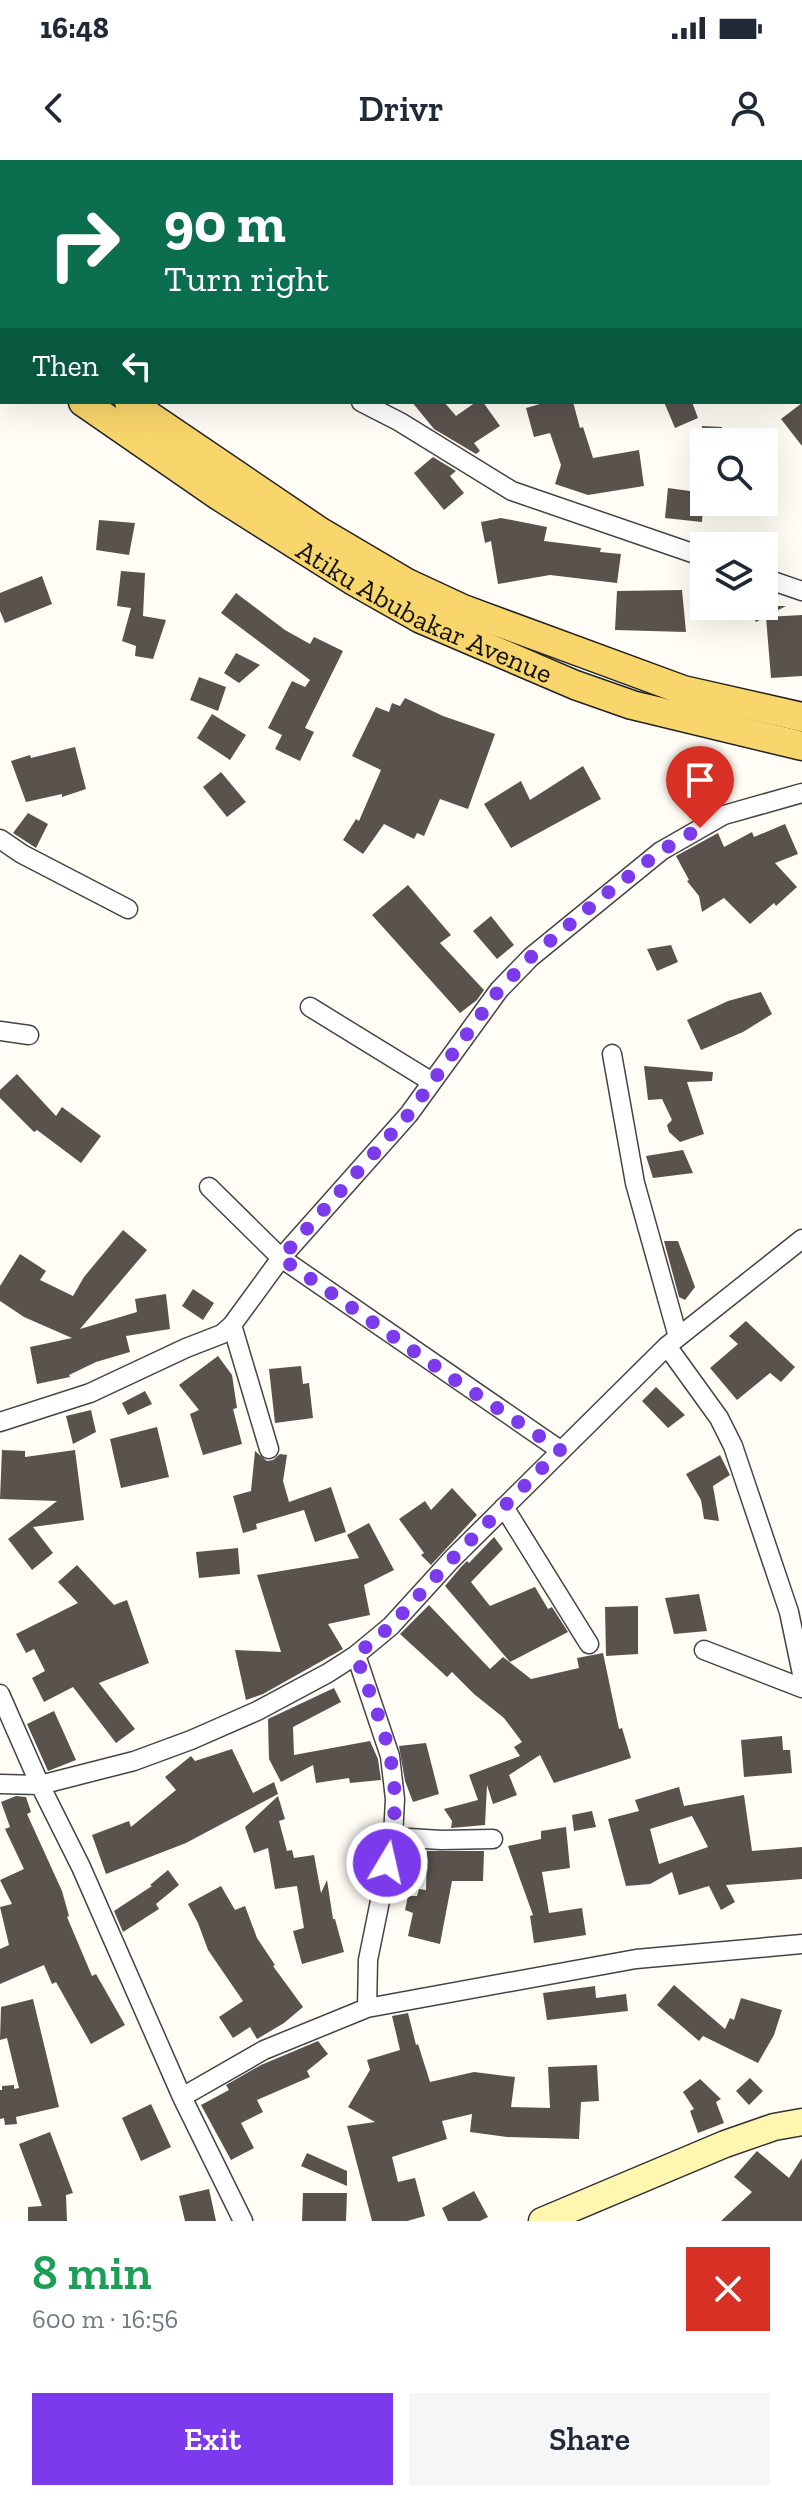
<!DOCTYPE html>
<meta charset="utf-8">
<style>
body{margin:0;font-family:"Zilla Slab",serif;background:#f6f6f7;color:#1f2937;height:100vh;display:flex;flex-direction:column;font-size:30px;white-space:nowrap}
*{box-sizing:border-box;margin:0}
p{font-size:26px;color:#747a83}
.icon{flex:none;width:44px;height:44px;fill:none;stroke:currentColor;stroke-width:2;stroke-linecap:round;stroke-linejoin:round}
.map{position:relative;height:2061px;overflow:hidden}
.sheet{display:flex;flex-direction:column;background:#fff;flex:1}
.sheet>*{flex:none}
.top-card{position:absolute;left:0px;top:0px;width:802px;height:244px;box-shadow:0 8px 32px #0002;background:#0b6e4f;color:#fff;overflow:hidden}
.tools{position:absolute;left:690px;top:268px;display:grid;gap:16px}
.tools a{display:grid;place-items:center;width:88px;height:88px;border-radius:0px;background:#fff;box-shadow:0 8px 32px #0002;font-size:40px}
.pin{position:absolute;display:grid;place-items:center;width:68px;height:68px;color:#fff;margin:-82px -34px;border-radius:50% 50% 50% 0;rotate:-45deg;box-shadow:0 0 8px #0007}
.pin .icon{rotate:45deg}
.me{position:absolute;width:88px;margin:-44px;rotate:9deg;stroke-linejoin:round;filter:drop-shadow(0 0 6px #0008)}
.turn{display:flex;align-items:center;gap:28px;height:168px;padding:0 32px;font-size:36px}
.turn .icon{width:104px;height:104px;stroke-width:2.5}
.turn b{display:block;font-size:56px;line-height:68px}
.then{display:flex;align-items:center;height:76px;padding:0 32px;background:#0003;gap:16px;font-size:30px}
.round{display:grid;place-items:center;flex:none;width:84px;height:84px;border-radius:0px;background:#f6f6f7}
.summary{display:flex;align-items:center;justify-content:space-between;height:136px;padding:0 32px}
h1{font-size:48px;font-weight:600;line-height:60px;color:#1e9e55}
.action{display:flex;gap:16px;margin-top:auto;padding:16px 32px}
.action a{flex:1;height:92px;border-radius:0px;background:#7c3aed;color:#fff;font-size:32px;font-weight:600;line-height:92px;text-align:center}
.action a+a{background:#f6f6f7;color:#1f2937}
.status{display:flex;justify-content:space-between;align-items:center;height:56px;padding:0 40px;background:#fff;direction:ltr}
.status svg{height:22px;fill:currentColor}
header{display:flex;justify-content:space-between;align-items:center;height:104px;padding:0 32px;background:#fff;font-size:36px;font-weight:600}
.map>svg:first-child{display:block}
.building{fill:#5a524d;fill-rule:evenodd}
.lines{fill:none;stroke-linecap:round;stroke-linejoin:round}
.street-casing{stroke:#444;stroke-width:21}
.secondary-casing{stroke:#333;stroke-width:29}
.primary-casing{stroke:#222;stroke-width:31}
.street{stroke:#fff;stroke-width:18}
.secondary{stroke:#fff6b0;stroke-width:26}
.primary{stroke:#f9d66b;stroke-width:28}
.route{stroke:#7c3aed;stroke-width:14;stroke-dasharray:0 25.2}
.labels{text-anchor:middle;stroke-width:8;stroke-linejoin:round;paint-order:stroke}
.street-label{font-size:28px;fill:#111;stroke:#fff}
</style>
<div class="status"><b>16:48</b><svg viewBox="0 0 49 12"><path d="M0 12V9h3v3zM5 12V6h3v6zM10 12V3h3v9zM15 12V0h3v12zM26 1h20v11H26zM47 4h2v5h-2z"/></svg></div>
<header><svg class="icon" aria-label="back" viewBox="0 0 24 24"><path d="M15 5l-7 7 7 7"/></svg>Drivr<svg class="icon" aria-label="person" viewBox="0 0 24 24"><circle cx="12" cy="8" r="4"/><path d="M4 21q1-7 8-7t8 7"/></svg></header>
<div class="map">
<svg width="802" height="2061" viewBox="0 0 802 2061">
<rect width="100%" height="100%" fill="#fffdf5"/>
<path class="building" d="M412 242H444L456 256 476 242H483L500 266 474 283 480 291 476 294 434 269Z
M547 242H573L580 268 583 267 593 298 639 290 644 326 588 335 555 324 561 305 550 273 534 277 526 248Z
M664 242H692L698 258 675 268Z
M802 243V286L781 259Z
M702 266 722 267V282H702Z
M433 297 456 311 450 316 464 333 444 350 414 313Z
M668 328 704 333 702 362 665 358Z
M501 358 547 367 544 381 601 388 600 392 621 394 617 423 550 415 498 424 491 381 485 383 481 362Z
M99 360 135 363 129 395 96 390Z
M121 411 145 413 143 456 166 460 153 499 135 496 136 486 122 481 131 448 117 446Z
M42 416 52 444 5 463 0 451V433Z
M682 430 686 472 615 470 617 431Z
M236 433 285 470 310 484 314 477 343 491 305 568 314 572 300 601 275 589 282 575 268 568 292 521 305 527 310 520 221 453Z
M748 446H786L756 462Z
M802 455V516L771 518 766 457Z
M236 493 260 505 239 523 224 513Z
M199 517 226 527 218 551 190 540Z
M405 538 443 556 495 574 468 649 440 639 424 676 417 673 414 679 384 664 363 694 343 680 356 659 359 661 381 610 352 596 376 547 389 552 392 543 400 546Z
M212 554 246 575 230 600 197 578Z
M75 587 86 629 62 637V634L26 642 11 601 30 595 31 598Z
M583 606 601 639 511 688 484 644 521 621 530 640Z
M221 612 246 642 227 657 203 627Z
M28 653 48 664 36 688 13 673Z
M785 664 798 694 775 703 797 727 776 746 774 743 750 764 724 738 702 752 699 736 687 721 689 720 676 696 718 673 724 687 752 672 754 677Z
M408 725 451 775 440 783 484 830 477 840 460 853 372 755Z
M491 756 514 785 497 799 473 771Z
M671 785 678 802 657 811 647 789Z
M761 832 772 854 743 872 701 890 687 860 728 841Z
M644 906 713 912 712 921 687 922 704 974 680 982 669 972 667 965 672 960 662 939 648 940Z
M17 914 56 956 62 947 101 976 81 1003 37 970 34 972 0 938V930Z
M683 990 693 1013 653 1018 646 996Z
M123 1070 147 1090 80 1169 137 1152 135 1139 166 1134 170 1169 126 1176 130 1192 96 1202 69 1215 70 1217 37 1224 30 1187 72 1178 24 1157 0 1141V1126L20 1094 46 1111 40 1120 73 1136 84 1117Z
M664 1081H678L695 1127 685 1140 679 1137Z
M193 1129 214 1143 203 1160 182 1146Z
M746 1161 795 1207 781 1222 770 1213 737 1240 710 1208 738 1184 729 1176Z
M218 1196 232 1215 237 1248 233 1249 242 1284 203 1295 190 1254 199 1250 179 1225Z
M301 1206 303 1224 309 1223 313 1258 275 1263 269 1209Z
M656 1227 685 1255 668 1268 642 1241Z
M145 1231 152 1244 128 1255 122 1243Z
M91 1250 96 1272 73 1284 66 1256Z
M157 1267 169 1317 121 1328 110 1279Z
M2 1290 25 1291V1297L75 1290 84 1360 33 1367 53 1393 32 1410 8 1379 57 1341 0 1339Z
M255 1291 267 1301 273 1300 280 1294 287 1295 283 1321 289 1342 331 1327 346 1372 315 1382 304 1350 256 1364 257 1369 243 1373 233 1336 251 1331Z
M720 1295 730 1315 713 1326 719 1361 704 1359 701 1340 686 1314Z
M452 1328 477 1355 431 1405 421 1395 424 1393 399 1359 425 1341 431 1350Z
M369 1363 394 1410 364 1425 370 1455 328 1464 343 1489 263 1534 246 1540 235 1490 281 1492 257 1415 359 1398 347 1375Z
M494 1377 503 1389 471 1422 490 1446 535 1427 548 1449 552 1447 568 1472 510 1502 445 1426 461 1407 467 1401 469 1403Z
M238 1388 240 1414 199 1418 196 1392Z
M77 1405 114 1445 127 1440 149 1503 99 1523 135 1569 116 1583 73 1527 44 1542 32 1518 45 1511 34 1489 26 1493 16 1474 78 1443 58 1422Z
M699 1434 707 1471 674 1474 665 1438Z
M429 1445 490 1509 503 1497 531 1519 579 1508 577 1498 603 1493 619 1569 622 1568 631 1598 554 1623 540 1595 509 1615 517 1635 493 1644 487 1625 485 1665 451 1668 452 1661 444 1649 478 1640 469 1615 520 1596 514 1587 522 1582 504 1558 474 1534 452 1512 447 1517 400 1474Z
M638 1446V1494L606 1496 605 1447Z
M334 1528 341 1542 293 1567 294 1595 370 1581 378 1599 381 1620 350 1623 349 1618 316 1623 313 1605 281 1622 269 1599 268 1559Z
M54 1551 76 1600 48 1611 27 1564Z
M782 1576 783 1590H790L792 1613 744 1617 741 1580Z
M426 1583 439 1634 413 1642 405 1621 399 1586Z
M232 1589 253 1633 274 1622 278 1634 186 1683 106 1714 92 1675 129 1661 131 1667 176 1630 165 1617 191 1596 195 1601Z
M679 1627 684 1646 744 1635 752 1691 802 1687V1719L726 1725 735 1742 721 1750 709 1726 679 1735 672 1712 650 1724 626 1726 608 1659 639 1651 635 1640ZM692 1656 708 1687 659 1704 650 1669Z
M16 1636 26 1637 31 1652 27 1654 62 1731 69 1756 67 1757 92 1816 96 1814 125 1865 91 1884 56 1822 52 1824 44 1805 0 1824V1789L9 1785 0 1747 12 1744 0 1720 24 1709 5 1669 10 1667 1 1642Z
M278 1636 285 1659 279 1661 287 1691 292 1690 294 1698 314 1695 321 1733 327 1720 333 1759H335L344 1792 302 1804 293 1771 304 1768 297 1726 275 1729 268 1688 254 1693 245 1667Z
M592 1651 596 1667 574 1671 572 1655Z
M566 1667 570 1708 542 1712 549 1753 582 1748 586 1775 534 1783 530 1756 533 1755 508 1686 541 1679V1671Z
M427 1691H484L483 1721H452L440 1784 408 1776 413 1753 405 1750 408 1736H417L419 1729 426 1730Z
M168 1710 179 1725 156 1744 159 1749 123 1772 114 1751 152 1726 150 1725Z
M221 1726 235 1750 245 1746 257 1778 275 1805 273 1806 303 1847 284 1863 257 1879 250 1867 233 1878 219 1857 243 1841 208 1790 198 1763 188 1744Z
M674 1825 725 1869 730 1858 734 1860 741 1838 782 1850 774 1875 758 1903 703 1876 699 1881 657 1845Z
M595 1826 596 1838 626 1834 628 1851 547 1860 543 1833Z
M33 1839 59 1947 16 1957 17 1964 5 1965 4 1958 0 1959V1930H2V1926L14 1925V1929L19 1928 7 1878 0 1880 1 1847Z
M408 1853 416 1885 418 1884 430 1922 474 1912 515 1917 511 1947 550 1948 548 1907 597 1905 599 1941 581 1942 579 1979 507 1977 470 1972 472 1954 442 1961 447 1979 392 1997 398 2022 415 2018 425 2056 407 2061H372L347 1966 375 1962 348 1947 370 1910 367 1900 400 1890 392 1856Z
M318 1881 328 1894 307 1911 310 1917 257 1940 263 1952 241 1963 254 1988 231 2000 201 1945 229 1930 226 1925 261 1905Z
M750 1918 763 1931 749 1945 736 1931Z
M700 1919 721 1939 716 1942 724 1963 698 1973 690 1951 694 1949 683 1932Z
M151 1944 171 1987 141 2001 122 1958Z
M50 1972 73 2033 66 2035 67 2061H28V2047L42 2046 19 1984Z
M757 1991 789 2018 802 1998V2061H721L752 2032 734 2017Z
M307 1993 347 2011V2026L301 2006Z
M209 2029 216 2061H185L179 2036Z
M474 2031 488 2057 480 2061H448L442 2048Z
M303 2033H347L346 2061H302Z"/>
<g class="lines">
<defs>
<path id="street" d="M509 0 511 2
M701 0 702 2
M11 2 12 0
M344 2 345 0
M0 38 2 32
M0 98 2 99
M800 111 802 112
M361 242 400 262 512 331 704 397
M764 418 802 431
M0 679 22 694 128 749
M310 847 432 922
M0 871 29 875
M612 894 635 1023 678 1177
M209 1027 281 1098 560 1290
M232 1165 269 1289
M667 1186 719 1258 733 1286 789 1452 802 1514
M0 1262 90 1233 186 1188 222 1174 232 1165 281 1098 409 954 499 830 531 797 661 691 724 655 802 633
M504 1347 589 1484
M704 1490 802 1528
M356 1495 390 1596 395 1639 393 1677 368 1800 367 1848
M0 1534 40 1625 81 1707 182 1937 243 2061
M0 1624 40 1625 134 1601 191 1580 257 1551 328 1513 356 1495 391 1466 452 1399 667 1186 802 1079
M393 1677 441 1680 493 1679
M182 1937 264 1890 367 1848 636 1799 802 1784"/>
<path id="secondary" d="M542 2061 725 1984 774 1967 802 1962"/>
<g id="primary">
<path d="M0 162 2 164"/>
<path d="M0 191 2 193"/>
<path id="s1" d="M83 242 219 336 352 420 421 459 575 525 632 545 802 586"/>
<path d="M129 242 319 371 407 423 463 449 683 530 802 557"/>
</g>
</defs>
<use href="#street" class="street-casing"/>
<use href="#secondary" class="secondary-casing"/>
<use href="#primary" class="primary-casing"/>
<use href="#street" class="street"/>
<use href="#secondary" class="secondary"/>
<use href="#primary" class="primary"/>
</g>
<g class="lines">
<path class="route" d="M387 1703C395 1668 398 1632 390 1597 383 1562 367 1528 356 1495L391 1466 452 1399 560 1290 455 1220 281 1098 409 954 499 830 531 797 601 738 661 691 700 668"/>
</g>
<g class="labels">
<g class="street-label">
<text dy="10" stroke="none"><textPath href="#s1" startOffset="402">Atiku Abubakar Avenue</textPath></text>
</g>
</g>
</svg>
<div class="tools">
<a><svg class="icon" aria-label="search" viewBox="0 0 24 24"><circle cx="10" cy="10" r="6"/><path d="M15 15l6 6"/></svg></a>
<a><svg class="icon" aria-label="layers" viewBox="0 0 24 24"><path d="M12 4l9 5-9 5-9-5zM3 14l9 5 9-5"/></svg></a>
</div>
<div class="pin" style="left:700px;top:668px;background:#d93025"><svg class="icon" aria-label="arrive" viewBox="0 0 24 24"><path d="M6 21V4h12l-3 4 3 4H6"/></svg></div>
<svg class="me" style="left:387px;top:1703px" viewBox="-20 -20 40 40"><circle r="17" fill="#7c3aed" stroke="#fff" stroke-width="3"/><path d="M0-11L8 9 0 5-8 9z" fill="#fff"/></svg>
<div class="top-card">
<div class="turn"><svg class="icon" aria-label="right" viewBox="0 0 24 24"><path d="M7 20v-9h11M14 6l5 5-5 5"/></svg><div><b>90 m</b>Turn right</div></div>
<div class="then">Then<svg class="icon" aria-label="left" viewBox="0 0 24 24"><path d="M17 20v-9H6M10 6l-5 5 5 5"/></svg></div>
</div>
</div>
<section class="sheet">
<div class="summary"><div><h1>8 min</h1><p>600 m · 16:56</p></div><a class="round" style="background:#d93025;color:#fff"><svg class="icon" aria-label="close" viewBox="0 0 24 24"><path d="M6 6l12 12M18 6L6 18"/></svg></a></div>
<div class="action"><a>Exit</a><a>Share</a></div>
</section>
